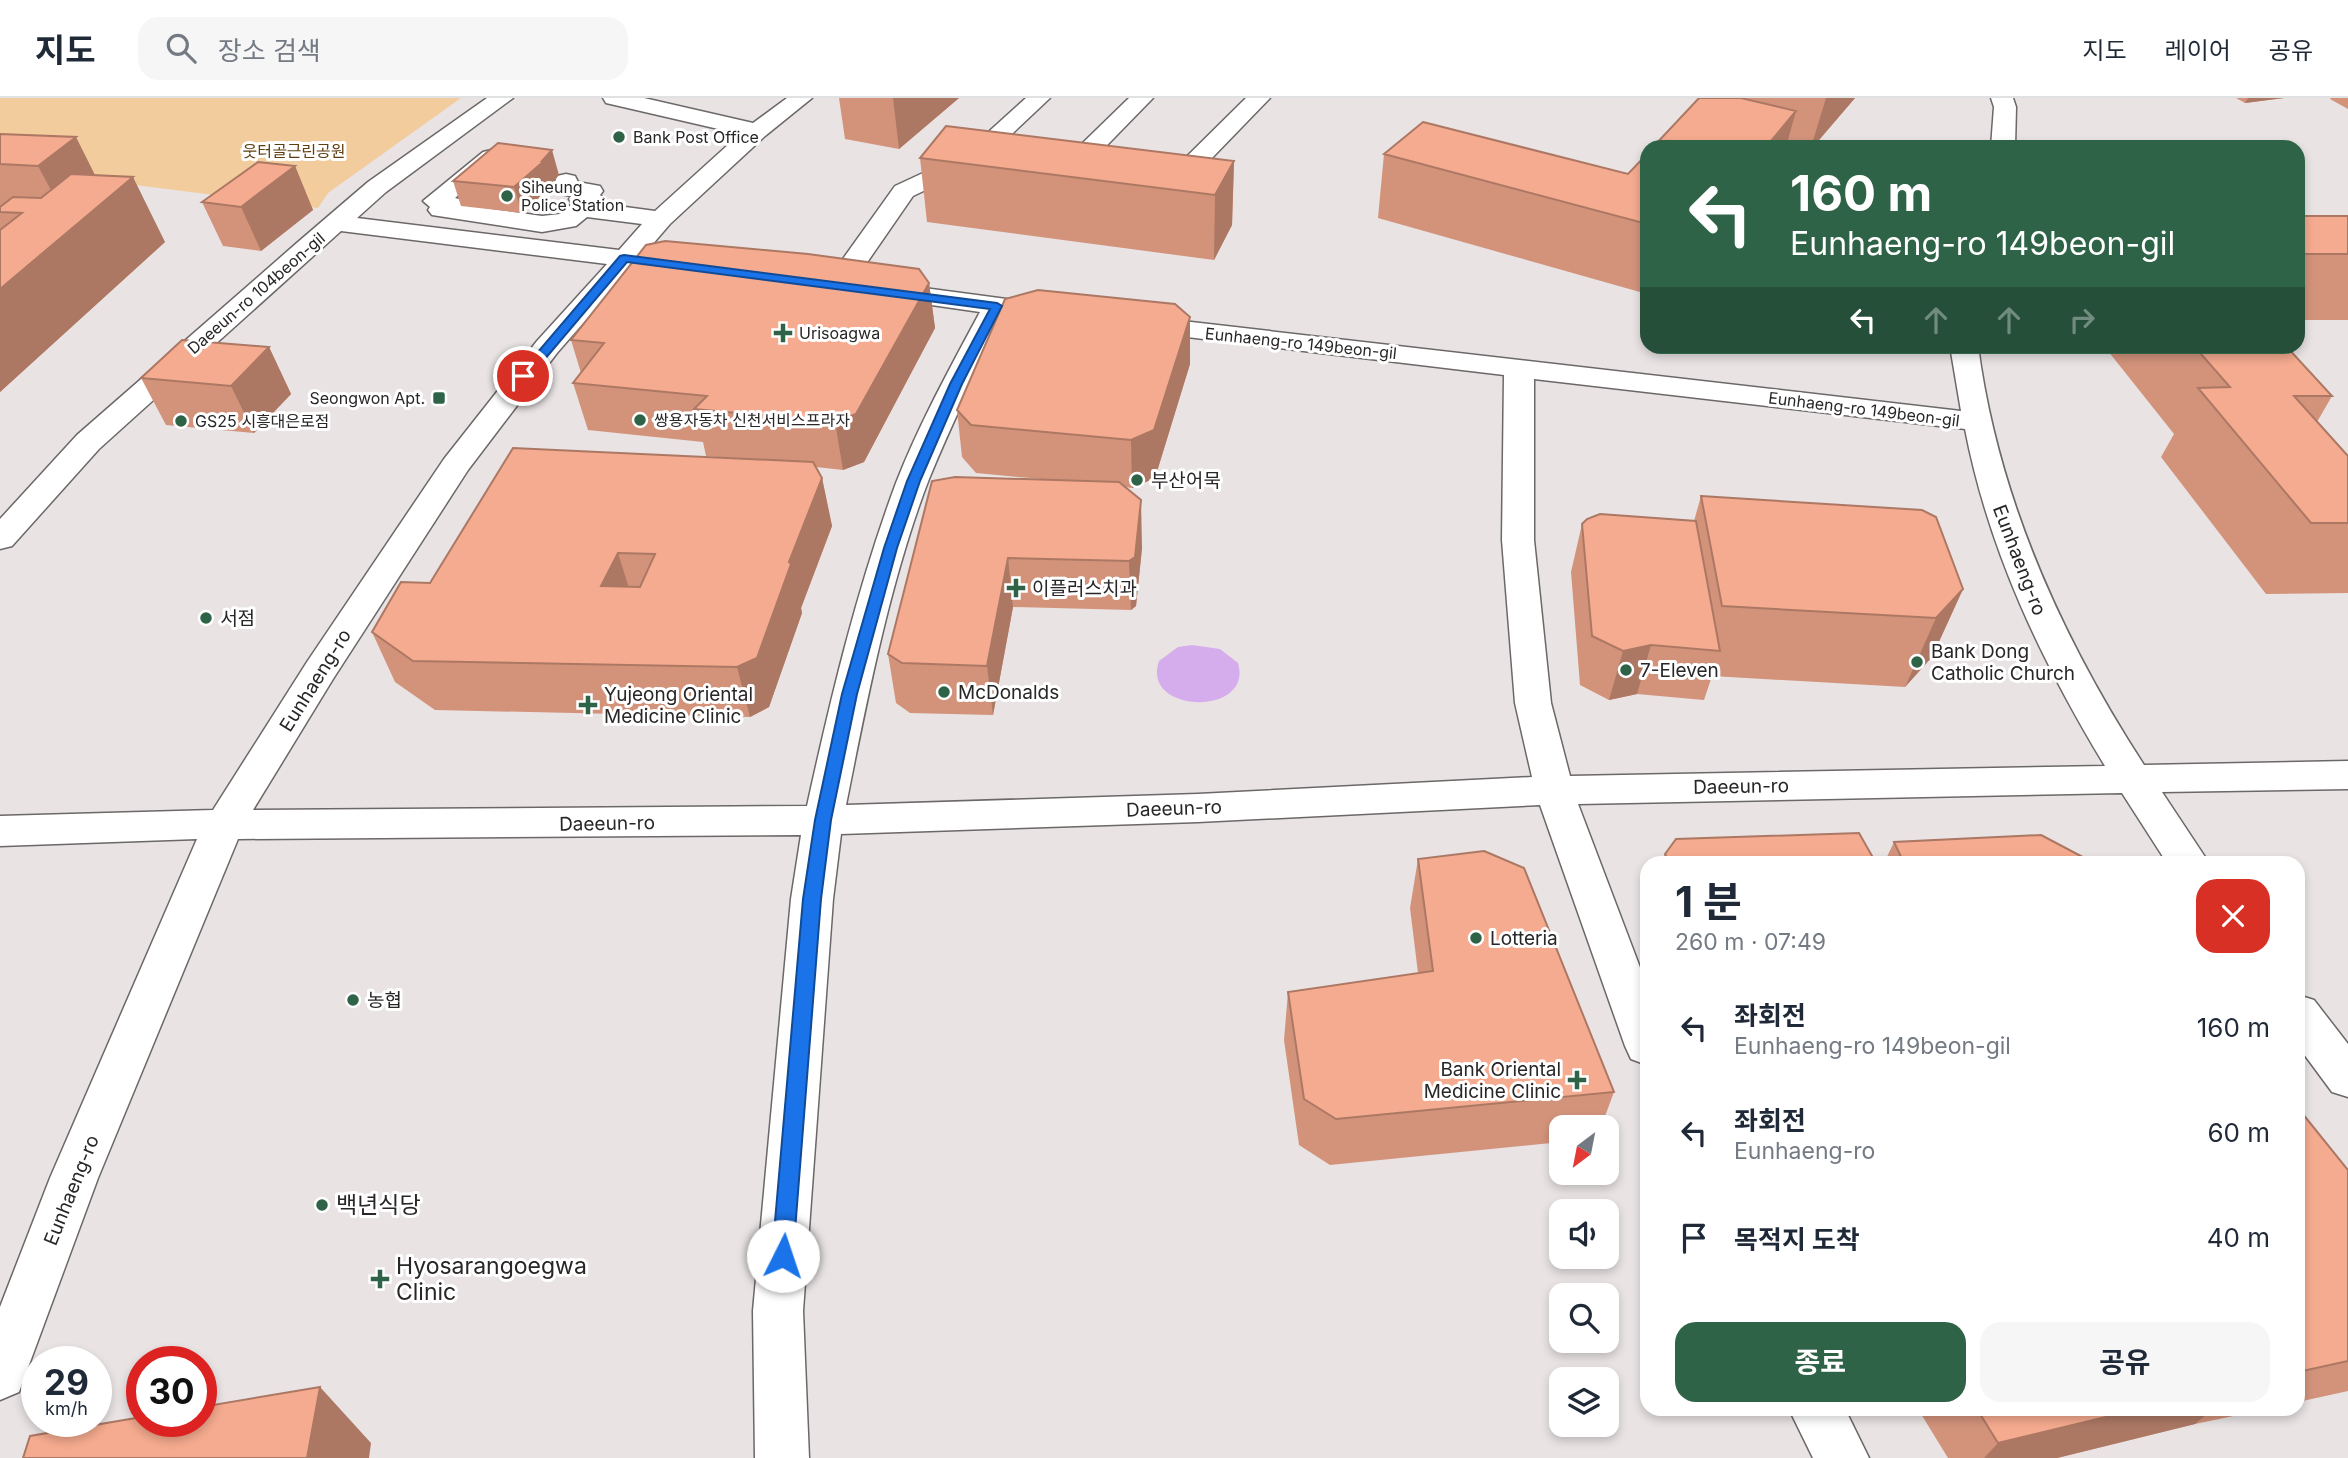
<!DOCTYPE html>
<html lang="ko">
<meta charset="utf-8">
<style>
body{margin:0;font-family:Inter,"Noto Sans KR",sans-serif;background:#f6f6f7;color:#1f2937;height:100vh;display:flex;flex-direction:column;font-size:26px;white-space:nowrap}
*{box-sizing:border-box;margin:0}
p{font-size:23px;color:#747a83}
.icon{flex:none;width:38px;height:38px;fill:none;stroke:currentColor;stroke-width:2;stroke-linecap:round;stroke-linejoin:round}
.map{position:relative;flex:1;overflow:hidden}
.drawer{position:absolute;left:1640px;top:758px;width:665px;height:560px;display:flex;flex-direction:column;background:#fff;border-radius:21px;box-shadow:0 4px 10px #0003}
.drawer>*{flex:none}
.top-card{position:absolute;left:1640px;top:42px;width:665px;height:214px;border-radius:21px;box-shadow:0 4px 10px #0003;background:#2f6348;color:#fff;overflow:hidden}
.needle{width:46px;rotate:212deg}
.buttons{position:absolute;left:1549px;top:1017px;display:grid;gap:14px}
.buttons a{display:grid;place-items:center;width:70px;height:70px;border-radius:14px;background:#fff;box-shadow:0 4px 10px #0003;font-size:35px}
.speed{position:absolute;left:21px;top:1248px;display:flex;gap:14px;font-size:35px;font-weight:700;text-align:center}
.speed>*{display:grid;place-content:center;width:91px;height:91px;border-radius:50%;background:#fff;box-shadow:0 4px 10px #0003;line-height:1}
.speed small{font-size:18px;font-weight:400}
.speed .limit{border:10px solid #d22;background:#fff;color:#111}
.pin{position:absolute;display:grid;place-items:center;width:60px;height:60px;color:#fff;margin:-30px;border:4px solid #fff;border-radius:50%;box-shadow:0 2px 7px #0007}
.me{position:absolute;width:77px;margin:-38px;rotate:4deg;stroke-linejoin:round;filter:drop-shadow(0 0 5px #0008)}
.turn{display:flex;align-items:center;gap:24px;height:147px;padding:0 35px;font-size:32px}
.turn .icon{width:91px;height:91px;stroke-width:2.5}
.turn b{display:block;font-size:49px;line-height:60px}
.lanes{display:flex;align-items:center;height:66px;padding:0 35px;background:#0003;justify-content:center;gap:35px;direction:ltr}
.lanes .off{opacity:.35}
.round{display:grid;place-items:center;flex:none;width:74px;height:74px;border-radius:21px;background:#f6f6f7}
.headline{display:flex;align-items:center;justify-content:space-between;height:119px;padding:0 35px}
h1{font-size:42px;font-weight:700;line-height:52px}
.cta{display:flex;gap:14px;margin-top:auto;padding:14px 35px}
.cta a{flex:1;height:80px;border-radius:21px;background:#2f6348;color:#fff;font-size:28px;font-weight:700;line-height:80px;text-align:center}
.cta a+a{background:#f6f6f7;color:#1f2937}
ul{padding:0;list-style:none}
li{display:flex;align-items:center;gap:21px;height:105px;padding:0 35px}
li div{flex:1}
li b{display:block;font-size:26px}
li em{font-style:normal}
header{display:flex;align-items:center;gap:42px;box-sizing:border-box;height:98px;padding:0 35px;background:#fff;border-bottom:2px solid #e0e1e3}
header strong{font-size:33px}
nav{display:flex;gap:38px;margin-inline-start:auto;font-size:24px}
.search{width:490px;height:63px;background:#f6f6f7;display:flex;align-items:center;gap:18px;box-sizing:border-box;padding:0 24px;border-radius:21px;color:#747a83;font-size:26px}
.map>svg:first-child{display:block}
.green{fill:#f3cc9e}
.water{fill:#d6adec}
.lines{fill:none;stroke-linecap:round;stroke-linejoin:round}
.minor-casing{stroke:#6c6768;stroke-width:3}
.minor{fill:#fff;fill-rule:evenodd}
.wall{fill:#d3937b}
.shaded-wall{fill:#ac7864}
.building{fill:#f5ab8f;stroke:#ac7864;stroke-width:2;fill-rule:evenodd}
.route{fill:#1a73e8;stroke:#114b97;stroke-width:2}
.poi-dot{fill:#2f6348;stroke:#fff;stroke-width:2.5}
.labels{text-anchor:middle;stroke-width:6;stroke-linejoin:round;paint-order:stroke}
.far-poi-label{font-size:16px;fill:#282626;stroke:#fff;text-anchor:start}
.far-park-label{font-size:16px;fill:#5f3e0f;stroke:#fff}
.far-street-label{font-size:16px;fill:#282626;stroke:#fff}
.poi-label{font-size:19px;fill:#282626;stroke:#fff;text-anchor:start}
.street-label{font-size:19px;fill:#282626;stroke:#fff}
.near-poi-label{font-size:23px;fill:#282626;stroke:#fff;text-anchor:start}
</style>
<header>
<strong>지도</strong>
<div class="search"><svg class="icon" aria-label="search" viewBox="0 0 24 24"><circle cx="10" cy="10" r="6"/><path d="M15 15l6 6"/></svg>장소 검색</div>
<nav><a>지도</a><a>레이어</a><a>공유</a></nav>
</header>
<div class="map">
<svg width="2348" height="1360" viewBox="0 0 2348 1360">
<rect width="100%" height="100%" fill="#e9e3e4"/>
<path class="green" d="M0 0H461L328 95 318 110 0 70Z"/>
<path class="water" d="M1192 547 1220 551 1238 565C1254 619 1140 616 1159 563L1178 549Z"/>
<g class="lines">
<defs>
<path id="minor" d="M487 0H513L386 94 357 120 619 152 642 126 587 119 576 128 542 134 432 117 428 112 430 109 423 103 483 54 491 52 499 54 503 59 455 100 459 101 462 107 542 118 560 116 572 106 569 101 571 98 556 95 553 90 557 78 566 76 575 78 578 84 600 88 603 93 600 97 606 103 603 106 655 113 740 36 606 5 603 0H644L753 25 787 0H812L765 38 670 126 645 155 697 162 701 168 697 174 688 176 632 169 557 255 468 372 333 581 253 712 807 708C831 599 857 490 896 385 919 326 950 270 980 214L869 198 865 192 869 186 879 184 1052 207 1062 209 1066 215 1062 221 1052 223 1006 217C978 271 952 325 929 381 890 482 867 601 846 707L1198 696 1532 679 1515 605 1502 442 1504 277 1129 232 1125 226 1129 220 1139 218 1961 313 1950 248H1978C1998 400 2061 539 2144 667L2348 663V691L2162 694 2209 765H2167L2122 695 1578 706 1647 888V967L1631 961 1625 948 1540 707 1198 724 841 736 833 801 803 1213 809 1360H755L753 1213 791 801 801 737 238 741 98 1080 19 1294 0 1302V1209L50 1080 197 741 0 748V718L213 712 307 564 444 361 537 243 607 166 341 133 99 351 12 448 0 451V421L77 337 298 144 368 84ZM1534 281 1965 331C1989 454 2041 562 2105 668L1570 678 1551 605 1534 442Z
M1026 0H1050L980 66 913 98 848 192 838 194 828 192 825 186 895 88 964 56Z
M1129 0H1153L1077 78 1068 80 1059 78 1056 73 1059 68Z
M1246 0H1270L1181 92 1172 94 1152 90 1149 85 1152 80 1166 79Z
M1991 0H2013L2016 9 2015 49H1991L1994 9Z
M2298 897 2314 902 2348 946V999L2332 994 2298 948Z
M1789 1311H1845L1869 1360H1813Z"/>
</defs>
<use href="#minor" class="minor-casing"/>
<use href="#minor" class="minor"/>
</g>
<path class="wall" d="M839 0H959L899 51 845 41Z
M1699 0H1855L1813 49H1795L1787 47 1786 49H1653Z
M2236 0H2284L2245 5Z
M2331 0H2348V11L2330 1Z
M0 36 95 78 165 144 0 294Z
M1384 56 1628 76 1647 56V196L1378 120Z
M920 60 1234 63 1232 127 1214 162 927 124Z
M295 68 313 112 261 153 223 148 202 104Z
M559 77 551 86 552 88 522 115 461 108 453 83Z
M2298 118H2348V222H2298Z
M929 185 935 230 864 364 843 372 816 369 822 380 832 428 801 510 802 515 769 609 750 619 435 612 395 584 372 534 430 485 717 359 706 358 703 344 588 332 573 285 581 275 571 242Z
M2110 248H2286L2332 298 2317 324 2348 358V495L2266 496 2161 359 2174 336 2108 253Z
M269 249 291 296 254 335 166 327 141 280Z
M1190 266 1155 380 1132 390 1125 389 1142 450 1136 508 1131 512 1013 509 993 617 910 615 896 605 888 556 1051 382 976 375 962 359 957 312Z
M1701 398 1963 491 1932 559 1905 589 1712 578 1704 602 1637 596 1609 602 1580 587 1571 474 1582 426 1694 423Z
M1894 744 2094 765H1884Z
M1665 756 1876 765H1662Z
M1418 761 1614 994 1601 1029H1561V1044L1330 1067 1299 1047 1284 942 1288 894 1418 875 1410 810Z
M2298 1010 2348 1072V1293L2298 1304Z
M1918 1311H2267L2195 1326 2057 1360H1948Z"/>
<path class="shaded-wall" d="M893 0H959L899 51Z
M1826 0H1855L1813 49H1811Z
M2248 0H2284L2245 5Z
M1796 13 1786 49H1766Z
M76 39 107 101 133 79 165 144 0 294V191L72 131 38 68Z
M552 52 559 77 551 86 552 88 522 115 514 89Z
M1234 63 1232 127 1214 162 1215 97Z
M295 68 313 112 261 153 241 109Z
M929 185 935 230 864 364 843 372 835 324Z
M1190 219V266L1155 380 1132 390 1131 342Z
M269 249 291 296 254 335 231 288Z
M822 380 832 428 801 510 802 515 769 609 750 619 737 569Z
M1141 402 1142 450 1136 508 1131 512 1129 463Z
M618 455 633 503 601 488Z
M1008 460 1013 509 993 617 987 568Z
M1963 491 1932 559 1905 589 1936 520Z
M1651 547 1637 596 1609 602 1623 553Z
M320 1289 371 1345 369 1360H307Z
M2139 1311H2213L2195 1326 2057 1360H1984L1998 1345Z"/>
<path class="building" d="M1699 0H1741L1796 13 1766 49H1653Z
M1423 24 1628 76 1647 56V126L1384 56Z
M946 28 1234 63 1215 97 920 60Z
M0 36 76 39 38 68 0 66Z
M498 45 552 52 542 63H544L514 89 453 83Z
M258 64 295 68 241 109 202 104Z
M71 76 133 79 0 191V132L22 115 0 114V109L13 99 41 100Z
M2298 118H2348V156H2298Z
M665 143 808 156 919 171 929 185 856 316 835 324 694 311 707 298 573 285 604 245 571 242 646 147Z
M1038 192 1175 206 1190 219 1154 332 1131 342 971 327 957 312 1005 201Z
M182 242 269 249 231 288 141 280Z
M2194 248H2286L2332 298H2294L2348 358V425H2311L2198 290 2230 289Z
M513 350 813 364 822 380 789 464 791 466 757 560 737 569 413 563 372 534 401 484 430 485ZM618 455 655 456 640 489 601 488Z
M955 379 1119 384 1141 402 1135 459 1129 463 1008 460 987 568 902 565 888 556 932 383Z
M1701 398 1922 412 1936 419 1963 491 1936 520 1722 508Z
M1600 416 1696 423 1720 553 1651 547 1623 553 1592 538 1582 426 1587 421Z
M1859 735 1876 765H1669L1665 756 1676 741Z
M2041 737 2094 765H1904L1894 744Z
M1484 753 1524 770 1614 994 1336 1021 1304 1001 1288 894 1433 873 1418 761Z
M2298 1010 2348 1072V1263L2298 1274Z
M320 1289 307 1360H23L30 1338 142 1319V1323H201V1309Z
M1977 1311H2139L1998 1345Z"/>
<path class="route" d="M624 157 997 205 1002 208 962 286 920 383 897 450 857 596 831 722 821 801 793 1158 790 1165 783 1168 776 1165 772 1158 803 801 815 722 842 596 884 450 907 383 950 286 990 211 627 164 528 281H519V276L620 158Z"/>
<g class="poi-dot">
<circle cx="619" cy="39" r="7"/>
<circle cx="507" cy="98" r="7"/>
<path d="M779.5 224.5h7v7h7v7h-7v7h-7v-7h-7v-7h7z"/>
<rect x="432" y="293" width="14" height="14" rx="3.5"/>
<circle cx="640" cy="322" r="7"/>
<circle cx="181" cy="323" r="7"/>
<circle cx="1137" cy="382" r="7"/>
<path d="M1012.5 479.5h7v7h7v7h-7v7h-7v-7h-7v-7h7z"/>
<circle cx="206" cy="520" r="7"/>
<circle cx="1917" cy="564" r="7"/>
<circle cx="1626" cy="572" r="7"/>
<circle cx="944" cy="594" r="7"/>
<path d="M584.5 596.5h7v7h7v7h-7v7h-7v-7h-7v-7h7z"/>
<circle cx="1476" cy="840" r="7"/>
<circle cx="353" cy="902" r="7"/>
<path d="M1573.5 971.5h7v7h7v7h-7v7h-7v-7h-7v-7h7z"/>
<circle cx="322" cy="1107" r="7"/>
<path d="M376.5 1170.5h7v7h7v7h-7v7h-7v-7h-7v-7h7z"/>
</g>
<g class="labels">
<g class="far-poi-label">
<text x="633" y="45">Bank Post Office</text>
<text x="521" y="95">Siheung<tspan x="521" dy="18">Police Station</tspan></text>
<text x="799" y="241">Urisoagwa</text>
<text x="425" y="306" text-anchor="end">Seongwon Apt.</text>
<text x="654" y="328">쌍용자동차 신천서비스프라자</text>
<text x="195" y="329">GS25 시흥대은로점</text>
</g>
<g class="far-park-label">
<text x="294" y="59">웃터골근린공원</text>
</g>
<g class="far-street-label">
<text transform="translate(256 195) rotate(-41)" y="6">Daeeun-ro 104beon-gil</text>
<text transform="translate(1301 245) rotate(6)" y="6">Eunhaeng-ro 149beon-gil</text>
<text transform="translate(1864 311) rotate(7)" y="6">Eunhaeng-ro 149beon-gil</text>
</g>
<g class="poi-label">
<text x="1151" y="389">부산어묵</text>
<text x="1032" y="497">이플러스치과</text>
<text x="220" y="527">서점</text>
<text x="1931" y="560">Bank Dong<tspan x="1931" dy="22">Catholic Church</tspan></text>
<text x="1640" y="579">7-Eleven</text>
<text x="958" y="601">McDonalds</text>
<text x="604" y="603">Yujeong Oriental<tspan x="604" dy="22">Medicine Clinic</tspan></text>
<text x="1490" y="847">Lotteria</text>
<text x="367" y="909">농협</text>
<text x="1561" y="978" text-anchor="end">Bank Oriental<tspan x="1561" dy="22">Medicine Clinic</tspan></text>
</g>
<g class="street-label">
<text transform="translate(2020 462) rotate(69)" y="7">Eunhaeng-ro</text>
<text transform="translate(315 582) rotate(-58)" y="7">Eunhaeng-ro</text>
<text transform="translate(1741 688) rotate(-1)" y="7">Daeeun-ro</text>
<text transform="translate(1174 710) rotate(-2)" y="7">Daeeun-ro</text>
<text transform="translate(607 725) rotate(-1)" y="7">Daeeun-ro</text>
<text transform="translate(71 1092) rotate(-68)" y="7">Eunhaeng-ro</text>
</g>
<g class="near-poi-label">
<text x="336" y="1115">백년식당</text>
<text x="396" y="1176">Hyosarangoegwa<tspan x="396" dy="26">Clinic</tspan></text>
</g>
</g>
</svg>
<div class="buttons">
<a><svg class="needle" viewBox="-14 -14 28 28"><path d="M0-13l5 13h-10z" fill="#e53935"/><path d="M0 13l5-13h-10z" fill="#747a83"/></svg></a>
<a><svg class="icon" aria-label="sound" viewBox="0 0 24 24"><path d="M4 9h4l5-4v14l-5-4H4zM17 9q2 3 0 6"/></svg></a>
<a><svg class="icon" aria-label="search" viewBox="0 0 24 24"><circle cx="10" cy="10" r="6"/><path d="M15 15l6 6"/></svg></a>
<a><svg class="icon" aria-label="layers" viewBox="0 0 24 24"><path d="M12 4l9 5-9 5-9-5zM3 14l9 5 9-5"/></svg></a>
</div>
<div class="speed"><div>29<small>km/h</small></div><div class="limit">30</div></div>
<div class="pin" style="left:523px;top:278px;background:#d93025"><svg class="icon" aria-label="arrive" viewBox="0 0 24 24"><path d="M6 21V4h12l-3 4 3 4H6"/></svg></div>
<svg class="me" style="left:783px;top:1158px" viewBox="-20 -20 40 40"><circle r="19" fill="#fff"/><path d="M0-13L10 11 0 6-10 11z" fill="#1a73e8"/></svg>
<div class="top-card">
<div class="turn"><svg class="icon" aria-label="left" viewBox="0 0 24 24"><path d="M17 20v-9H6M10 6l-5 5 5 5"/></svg><div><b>160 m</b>Eunhaeng-ro 149beon-gil</div></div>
<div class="lanes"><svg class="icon" aria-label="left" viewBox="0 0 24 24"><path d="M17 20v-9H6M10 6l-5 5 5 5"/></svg><svg class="icon off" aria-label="ahead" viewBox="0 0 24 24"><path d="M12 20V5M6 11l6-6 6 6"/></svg><svg class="icon off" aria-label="ahead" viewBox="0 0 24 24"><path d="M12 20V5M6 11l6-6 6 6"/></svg><svg class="icon off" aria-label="right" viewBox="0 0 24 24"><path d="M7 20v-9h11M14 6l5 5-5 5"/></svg></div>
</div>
<section class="drawer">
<div class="headline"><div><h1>1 분</h1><p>260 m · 07:49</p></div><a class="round" style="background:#d93025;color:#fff"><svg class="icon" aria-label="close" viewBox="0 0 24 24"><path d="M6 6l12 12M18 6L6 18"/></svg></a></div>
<ul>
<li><svg class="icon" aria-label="left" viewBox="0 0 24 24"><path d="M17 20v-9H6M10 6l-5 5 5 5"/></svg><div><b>좌회전</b><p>Eunhaeng-ro 149beon-gil</p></div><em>160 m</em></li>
<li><svg class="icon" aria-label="left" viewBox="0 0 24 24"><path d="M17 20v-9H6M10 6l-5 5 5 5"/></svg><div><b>좌회전</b><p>Eunhaeng-ro</p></div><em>60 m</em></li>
<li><svg class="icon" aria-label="arrive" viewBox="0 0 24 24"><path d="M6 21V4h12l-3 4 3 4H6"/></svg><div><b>목적지 도착</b></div><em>40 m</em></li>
</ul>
<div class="cta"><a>종료</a><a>공유</a></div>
</section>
</div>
